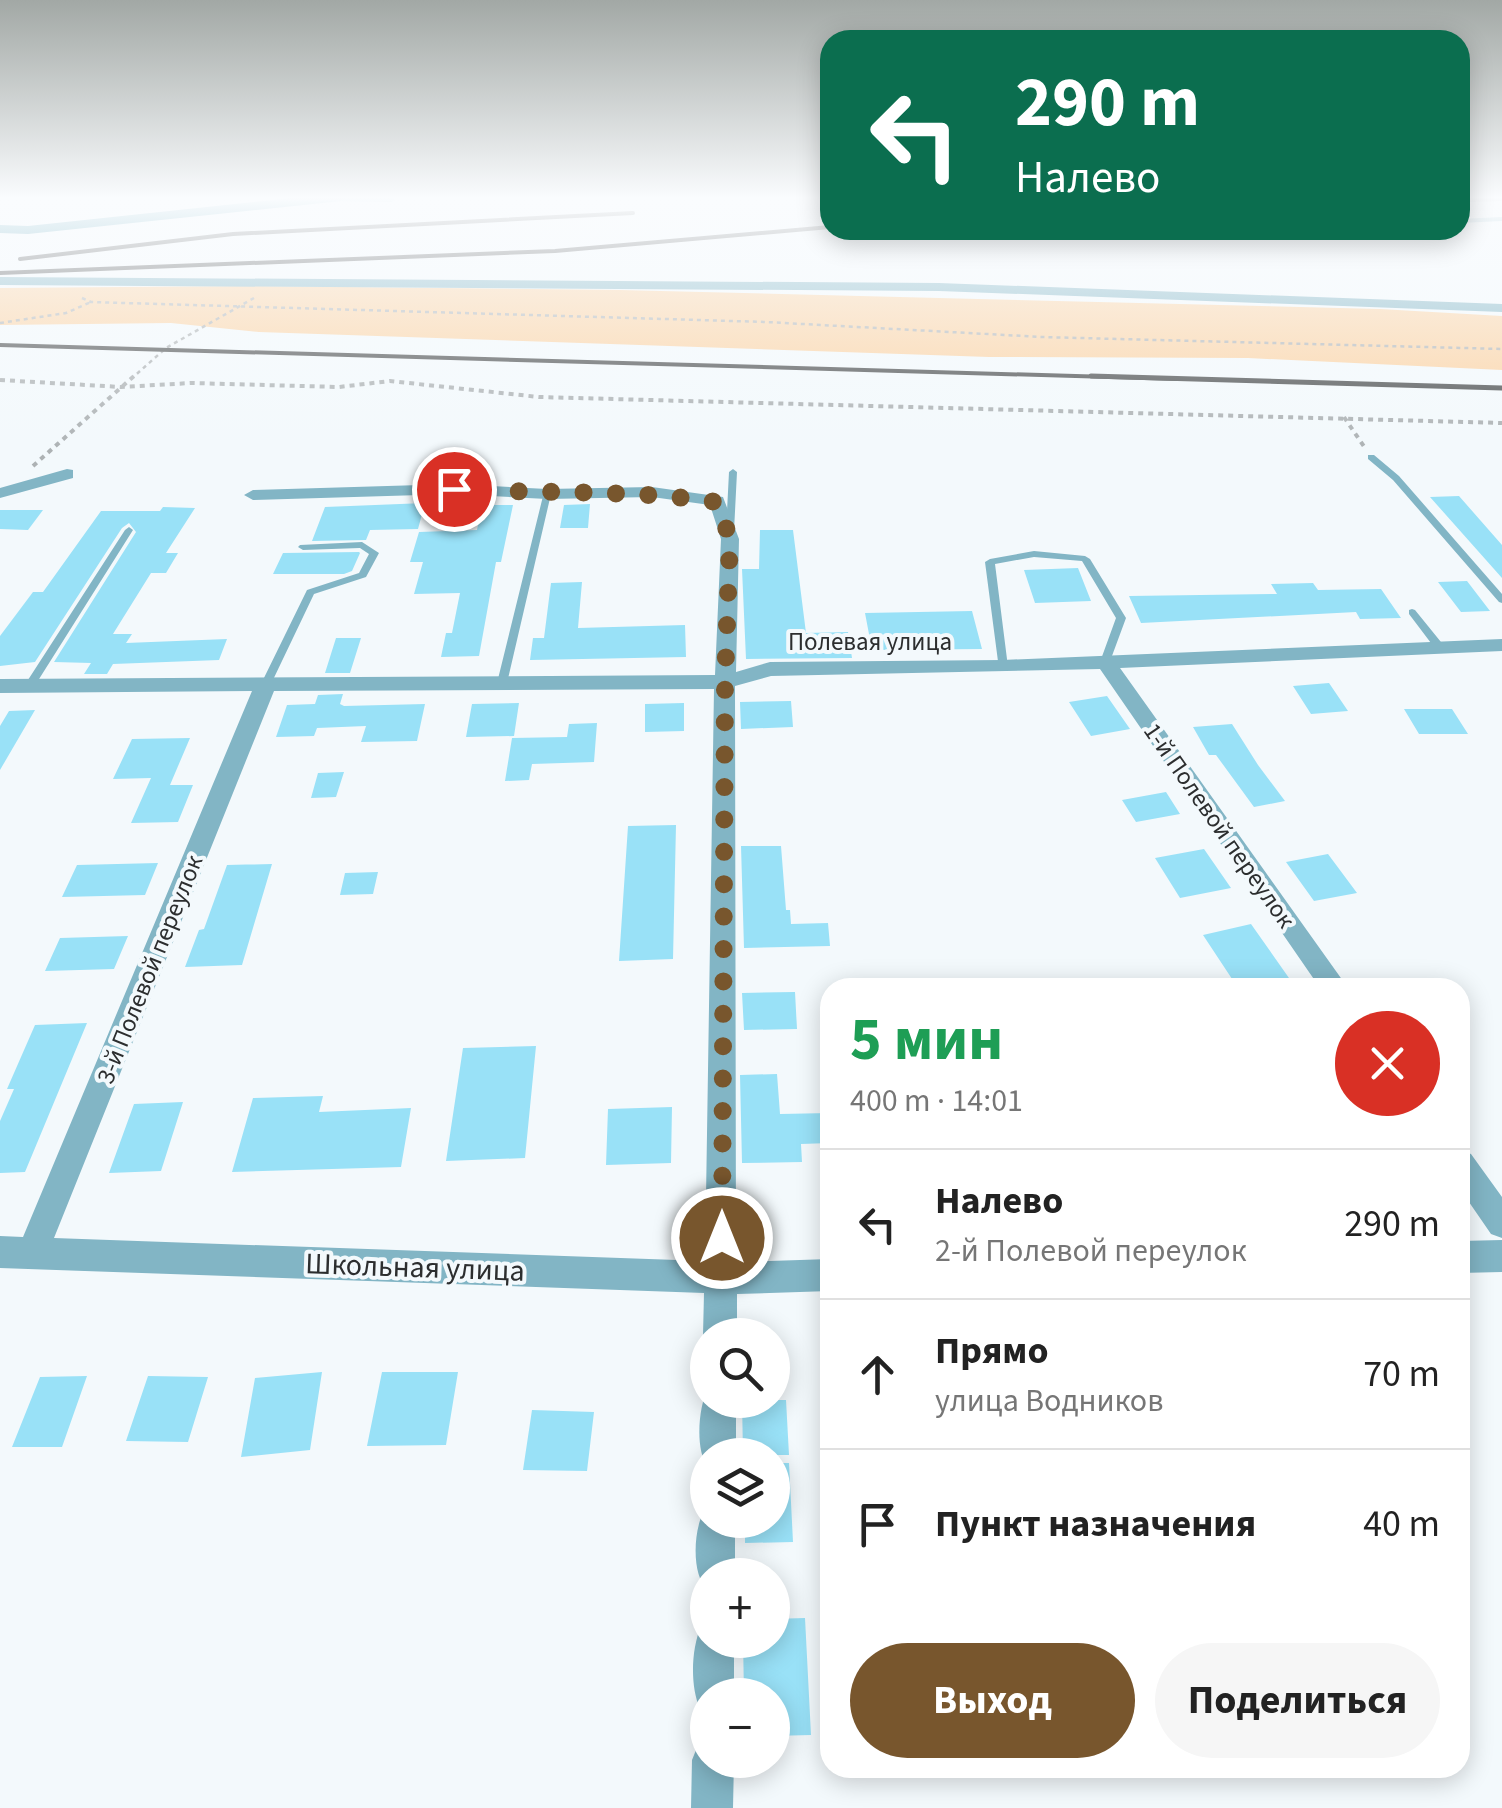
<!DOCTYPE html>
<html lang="ru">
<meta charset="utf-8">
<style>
body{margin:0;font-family:"Source Sans 3",sans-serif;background:#f6f6f6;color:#222;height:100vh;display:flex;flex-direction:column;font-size:38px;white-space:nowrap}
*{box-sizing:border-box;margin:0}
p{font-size:32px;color:#767676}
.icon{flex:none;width:55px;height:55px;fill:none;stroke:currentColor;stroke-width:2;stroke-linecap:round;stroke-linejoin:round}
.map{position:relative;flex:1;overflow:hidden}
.panel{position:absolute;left:820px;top:978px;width:650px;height:800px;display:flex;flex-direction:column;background:#fff;border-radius:30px;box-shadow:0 5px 25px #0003}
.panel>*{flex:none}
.top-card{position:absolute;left:820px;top:30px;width:650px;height:210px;border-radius:30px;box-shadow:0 5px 25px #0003;background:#0b6e4f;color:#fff;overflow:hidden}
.buttons{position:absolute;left:690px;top:1318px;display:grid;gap:20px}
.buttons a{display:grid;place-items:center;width:100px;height:100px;border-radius:50%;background:#fff;box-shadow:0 5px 25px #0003;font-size:50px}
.pin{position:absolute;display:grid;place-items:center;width:85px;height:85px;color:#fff;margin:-42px;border:5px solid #fff;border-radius:50%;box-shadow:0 2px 10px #0007}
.me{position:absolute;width:110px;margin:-55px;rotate:0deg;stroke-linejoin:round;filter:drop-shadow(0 0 8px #0008)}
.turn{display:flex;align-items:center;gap:35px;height:210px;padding:0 30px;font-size:45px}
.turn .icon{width:130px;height:130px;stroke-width:2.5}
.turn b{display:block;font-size:70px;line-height:85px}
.round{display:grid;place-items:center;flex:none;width:105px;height:105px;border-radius:52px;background:#f6f6f6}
.head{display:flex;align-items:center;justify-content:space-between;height:170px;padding:0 30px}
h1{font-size:60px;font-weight:700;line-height:75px;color:#1e9e55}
.action{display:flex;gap:20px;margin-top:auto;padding:20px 30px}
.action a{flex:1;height:115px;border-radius:60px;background:#78562d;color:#fff;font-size:40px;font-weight:700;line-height:115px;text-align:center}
.action a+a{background:#f6f6f6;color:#222}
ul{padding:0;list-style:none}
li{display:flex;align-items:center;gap:30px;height:150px;padding:0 30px;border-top:2px solid #e0e0e0}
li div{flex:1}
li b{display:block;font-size:38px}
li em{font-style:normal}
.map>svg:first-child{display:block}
.green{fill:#fbd2a3}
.building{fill:#99e1f7}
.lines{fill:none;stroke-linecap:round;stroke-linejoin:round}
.path-far1{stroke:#adb2b4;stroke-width:2.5;stroke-dasharray:4 4;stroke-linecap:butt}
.path{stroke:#adb2b4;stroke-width:4;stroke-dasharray:5 5;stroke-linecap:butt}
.lane{fill:#82b5c5;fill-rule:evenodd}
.street{fill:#82b5c5;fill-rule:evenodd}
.secondary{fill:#3e93aa;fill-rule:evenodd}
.rail-far1{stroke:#4f5253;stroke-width:4}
.rail{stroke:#4f5253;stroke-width:5}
.route{stroke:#78562d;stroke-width:18;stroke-dasharray:0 32.4}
.labels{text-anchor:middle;stroke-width:8;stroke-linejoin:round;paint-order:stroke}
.street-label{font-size:25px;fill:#2c2e2f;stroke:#f3f9fc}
.near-street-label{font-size:30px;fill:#2c2e2f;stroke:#f3f9fc}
</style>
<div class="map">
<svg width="1502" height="1808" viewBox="0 0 1502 1808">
<rect width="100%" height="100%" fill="#f3f9fc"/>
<path class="green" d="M247 286 620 290 1380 309 1502 316V370L1248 358 989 357 259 332 171 323 0 325V288Z"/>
<path class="building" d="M1459 496 1502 545V578L1430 497Z
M425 503 418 529 370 530 366 540 312 541 325 507Z
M590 504 588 528H560L564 505Z
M482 505H513L501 562H496L479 656 441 657 446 633H452L460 593 414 594 423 562H410L419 532 477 530Z
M163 507 195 508 166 553H178L166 573H151L113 634H132L126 643 227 639 219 660 113 664 107 674H84L91 663 54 662 136 532 129 523 122 528 35 662 0 666V636L33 592H43L101 511H160Z
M0 510H43L28 530 0 529Z
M760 530H793L806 633 848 632 852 658 746 659 742 569H759Z
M283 553 359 552 360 553 352 571 344 574H273Z
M1078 568 1091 601 1035 603 1024 570Z
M1467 581 1490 611 1461 612 1438 582Z
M582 582 578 628 685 625 686 657 530 660 533 638H544L551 583Z
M1313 583 1318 590 1381 589 1401 618 1360 619 1356 612 1141 623 1129 596 1277 594 1271 584Z
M972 611 982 649 872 650 865 613Z
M336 638H361L350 673H325Z
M1329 683 1348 711 1311 714 1293 686Z
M343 694 340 704 344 706 425 704 417 741 361 742 366 726 317 728 314 736 276 737 287 705 315 704 318 695Z
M1107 696 1130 729 1091 736 1069 702Z
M791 701 793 727 741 729 740 702Z
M519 703 514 736 466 737 472 704Z
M684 703V731L645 732V704Z
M1404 709H1452L1468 734H1419Z
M35 710 0 770V726L9 711Z
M597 723 594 762 532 764 529 780 505 781 512 738 567 737 569 724Z
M1232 724 1258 765 1285 801 1254 807 1216 755H1209L1193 727Z
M190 738 170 785H193L178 822 131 823 151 778 113 779 132 739Z
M344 772 336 797 311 798 318 773Z
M1166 792 1180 814 1136 822 1122 800Z
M676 825 673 959 619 961 628 826Z
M741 846H781L786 910H790L791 924 828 923 830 946 744 948Z
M1204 849 1231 888 1180 898 1155 858Z
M1328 854 1357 893 1314 901 1286 862Z
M158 863 145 895 62 897 77 865Z
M272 864 242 965 185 967 199 930 204 929 227 865Z
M378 872 373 894 340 895 345 873Z
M1251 924 1296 988H1238L1203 935Z
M128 936 114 969 45 971 60 938Z
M795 992 797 1029 744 1030 742 993Z
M87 1023 25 1172 0 1173V1121L14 1089H7L35 1025Z
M536 1046 525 1158 446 1161 463 1048Z
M777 1074 780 1114 830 1113V1143L801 1144 802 1162 742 1163 740 1075Z
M323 1096 319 1112 411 1108 401 1167 232 1172 253 1098Z
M183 1102 161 1171 109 1173 134 1104Z
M672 1107 671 1163 606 1165 608 1109Z
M322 1372 310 1450 241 1457 255 1378Z
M382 1372H458L446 1445 367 1446Z
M87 1376 62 1447H12L40 1377Z
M148 1376 208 1377 188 1442 126 1441Z
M742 1400H786L789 1455H743Z
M532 1410 594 1412 587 1471 523 1470Z
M772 1463H789L793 1542 745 1543V1520H772Z
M805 1618 811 1735 772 1736V1695H744L743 1640H772V1619Z"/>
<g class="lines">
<path class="path-far1" d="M82 298 91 302 766 322 1042 337 1502 349
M0 323 66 313 91 302
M131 379 166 348 254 298"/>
<path class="path" d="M0 380 121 387 191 383 339 387 390 381 539 397 1502 423
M1344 417 1365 448
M33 466 134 376"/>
<path class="lane" d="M327 198H392L395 200 392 202 329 201Z
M1502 217V221L1460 223V219Z
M1368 455H1374L1399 476 1502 594V603L1499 602 1393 480 1368 459Z
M733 469 737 472 734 531 730 534 726 531 729 472Z
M544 492 551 494 507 683 502 686 497 683Z
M129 527 133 530 34 687H26V683L125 530Z
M362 542 379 553 366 577 314 594 271 684 270 686H262L261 684 307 590 359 573 369 554 360 548 303 550 298 547 300 545Z
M1034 551 1085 556 1090 559 1126 618 1109 664H1101L1100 662 1116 618 1082 561 1034 557 995 564 1008 667 1003 670 999 669 985 562 990 559Z
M1412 609 1415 610 1445 647V651H1437L1409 614V610Z"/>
<path class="street" d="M0 277 939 283 1502 304V312L939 291 0 285Z
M67 469 73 470V478L0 498V488Z
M454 484 547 489 652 487 723 497 739 539 736 672 770 662 1003 660 1502 639V651L1120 668 1348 988H1320L1100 669 771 676 735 686 736 1262 830 1259V1291L737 1294V1335H708V1345L703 1335 704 1293 0 1268V1236L23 1237 252 691 0 693V679L715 675 721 539 710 505 652 497 547 499 454 494 253 500 244 495 253 490ZM714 689 705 1261 54 1238 274 691Z
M1460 1150 1471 1154 1502 1197V1238L1491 1234 1460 1189Z
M1502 1240V1272L1460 1273V1241Z
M708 1388V1400H736V1455H708V1468C695 1450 698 1408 708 1388Z
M708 1506V1520H735V1575H708V1590C690 1576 693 1521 708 1506Z
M708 1624V1640H734V1695H708V1712L700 1709C690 1686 691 1650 701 1626Z
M708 1742V1760H734L733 1808H691L692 1760 698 1745Z"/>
<path class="secondary" d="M300 197H348L341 201 28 234 0 233V225L28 226Z"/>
<path class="rail-far1" d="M1460 200 1502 199
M20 259 233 234 633 213
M0 273 555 251 830 227
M0 345 1178 379"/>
<path class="rail" d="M1091 376 1502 388"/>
</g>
<linearGradient id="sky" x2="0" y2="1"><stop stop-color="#a2a8a5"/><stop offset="0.44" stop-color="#fafcfe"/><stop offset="1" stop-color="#fafcfe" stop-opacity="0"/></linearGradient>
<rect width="1502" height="450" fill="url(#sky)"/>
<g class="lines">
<path class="route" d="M454 489C542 494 630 489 717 502L730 539 725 682 722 1238"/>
</g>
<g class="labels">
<g class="street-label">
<text x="870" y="650">Полевая улица</text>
<text transform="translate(1220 825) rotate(55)" y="9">1-й Полевой переулок</text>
<text transform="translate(149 969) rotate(-68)" y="9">3-й Полевой переулок</text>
</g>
<g class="near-street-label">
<text transform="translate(415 1267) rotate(2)" y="10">Школьная улица</text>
</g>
</g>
</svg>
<div class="buttons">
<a><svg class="icon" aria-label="search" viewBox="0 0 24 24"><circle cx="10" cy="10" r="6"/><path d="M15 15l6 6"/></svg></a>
<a><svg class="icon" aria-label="layers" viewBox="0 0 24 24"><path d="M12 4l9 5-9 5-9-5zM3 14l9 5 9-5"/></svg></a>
<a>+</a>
<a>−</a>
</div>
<div class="pin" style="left:454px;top:489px;background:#d93025"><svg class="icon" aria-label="arrive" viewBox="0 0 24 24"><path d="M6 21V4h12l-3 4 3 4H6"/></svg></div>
<svg class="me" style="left:722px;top:1238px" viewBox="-20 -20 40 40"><circle r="17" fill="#78562d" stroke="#fff" stroke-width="3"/><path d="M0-11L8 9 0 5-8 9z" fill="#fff"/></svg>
<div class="top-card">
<div class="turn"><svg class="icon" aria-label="left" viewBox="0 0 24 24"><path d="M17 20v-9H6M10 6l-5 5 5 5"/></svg><div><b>290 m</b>Налево</div></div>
</div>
<section class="panel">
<div class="head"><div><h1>5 мин</h1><p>400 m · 14:01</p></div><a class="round" style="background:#d93025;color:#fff"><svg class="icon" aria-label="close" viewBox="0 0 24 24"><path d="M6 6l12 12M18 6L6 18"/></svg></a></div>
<ul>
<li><svg class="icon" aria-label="left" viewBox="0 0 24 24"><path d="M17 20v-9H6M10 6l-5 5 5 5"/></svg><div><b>Налево</b><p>2-й Полевой переулок</p></div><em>290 m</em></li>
<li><svg class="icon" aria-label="ahead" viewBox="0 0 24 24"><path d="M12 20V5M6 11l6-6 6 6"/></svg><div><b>Прямо</b><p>улица Водников</p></div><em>70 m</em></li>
<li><svg class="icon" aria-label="arrive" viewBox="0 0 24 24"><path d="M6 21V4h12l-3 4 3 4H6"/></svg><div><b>Пункт назначения</b></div><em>40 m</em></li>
</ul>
<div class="action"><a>Выход</a><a>Поделиться</a></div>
</section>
</div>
